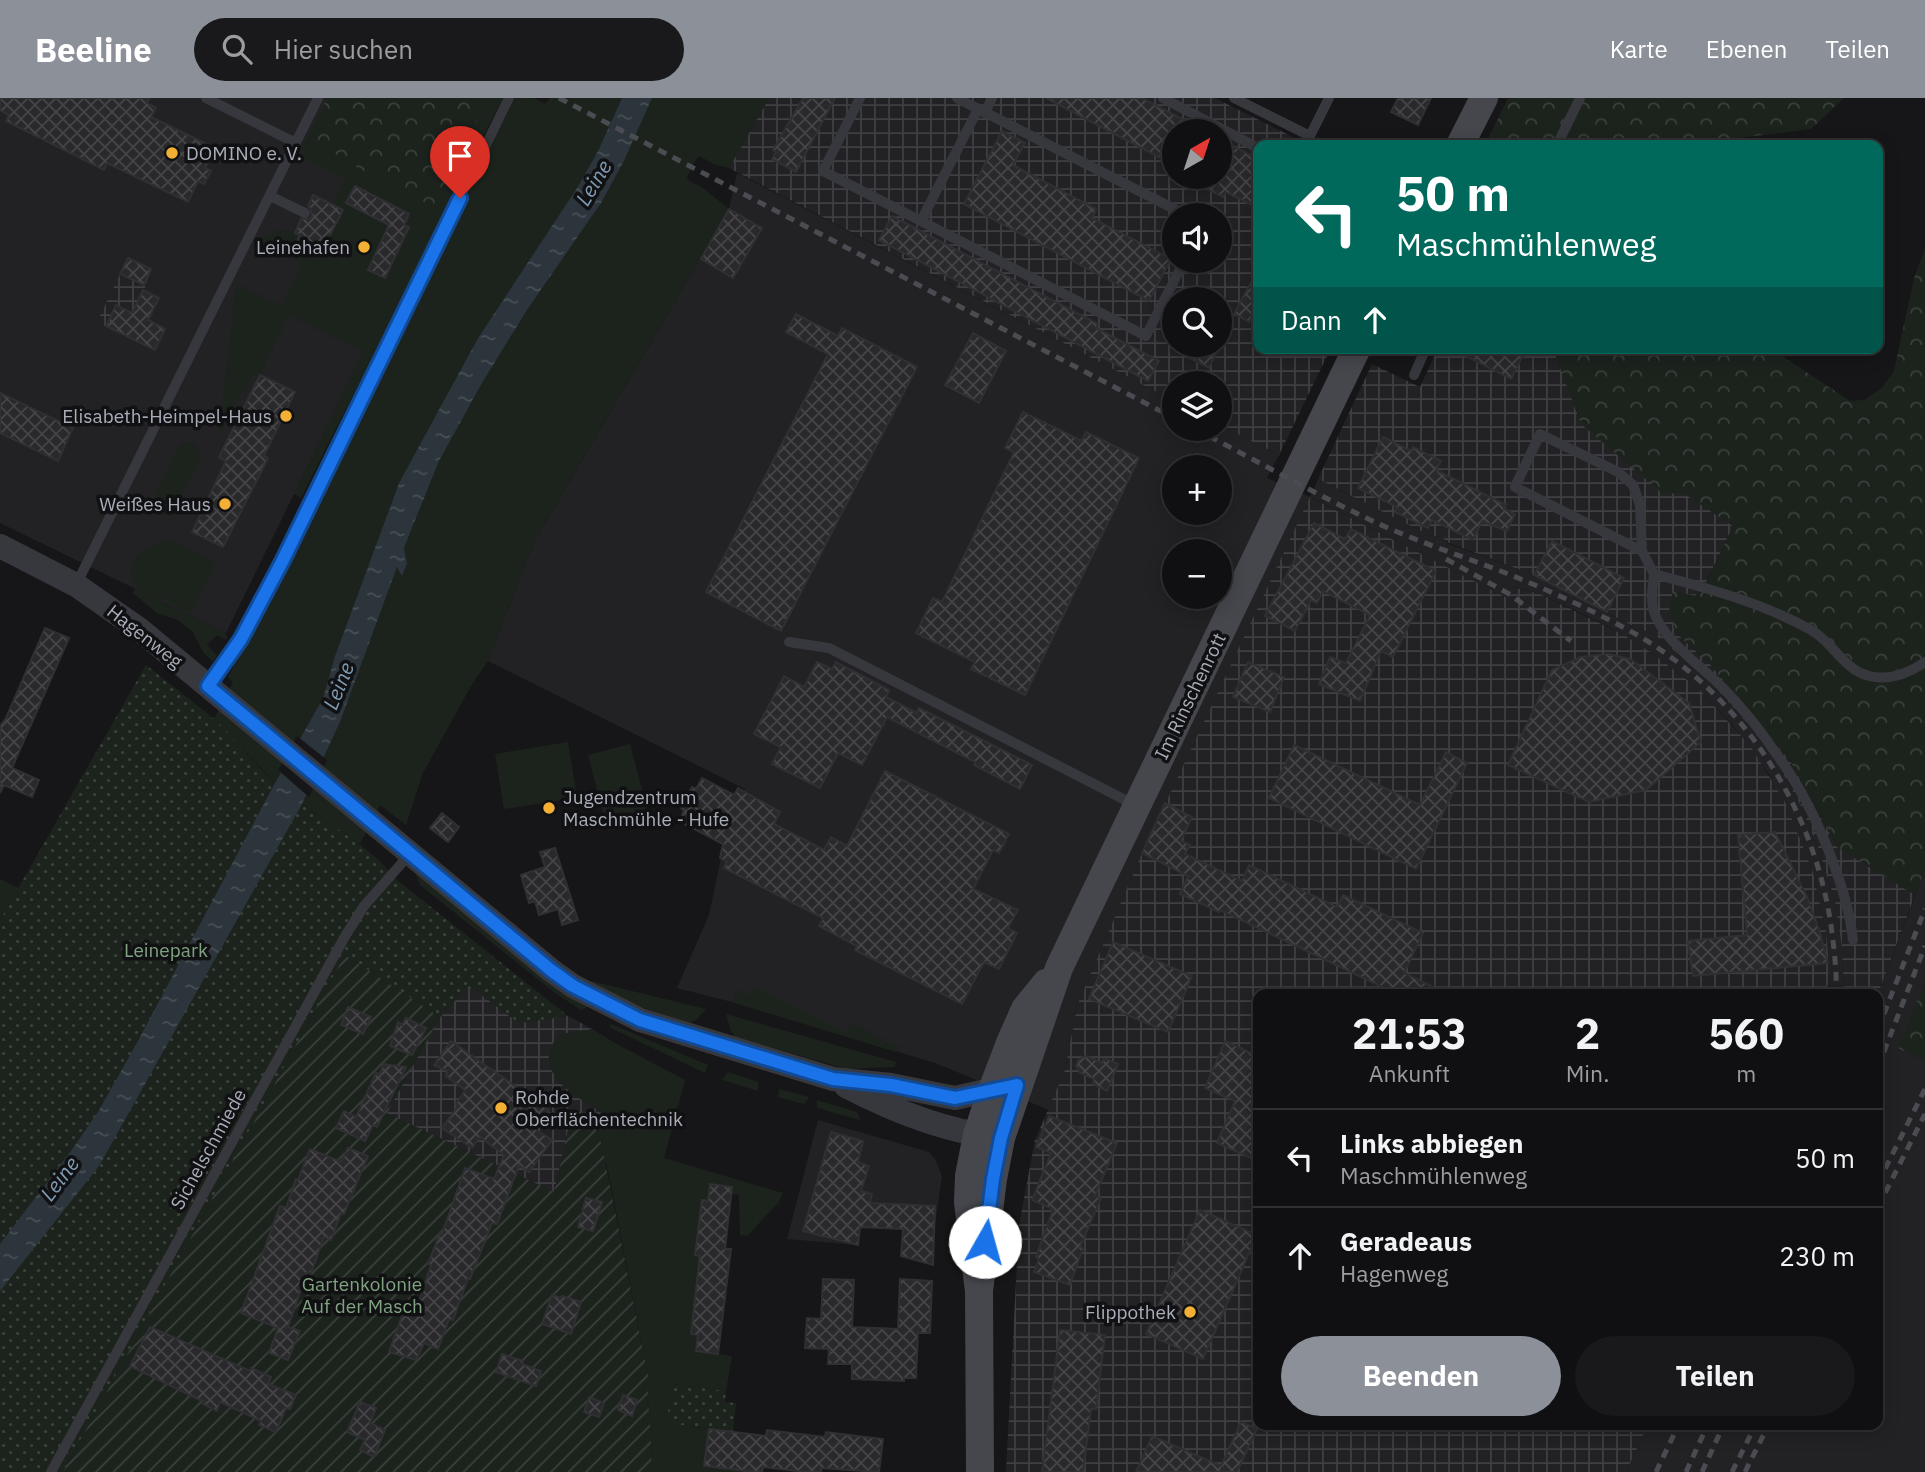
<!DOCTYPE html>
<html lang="de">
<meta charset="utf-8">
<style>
body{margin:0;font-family:"IBM Plex Sans",sans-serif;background:#19191b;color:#f1f3f6;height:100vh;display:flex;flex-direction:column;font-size:26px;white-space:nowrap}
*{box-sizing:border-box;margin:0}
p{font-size:23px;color:#9c9d9f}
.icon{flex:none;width:38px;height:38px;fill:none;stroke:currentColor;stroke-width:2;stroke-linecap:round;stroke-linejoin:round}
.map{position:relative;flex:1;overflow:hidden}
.sheet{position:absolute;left:1253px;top:891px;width:630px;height:441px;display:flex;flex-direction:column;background:#101012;border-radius:14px;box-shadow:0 4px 18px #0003,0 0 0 2px #303032}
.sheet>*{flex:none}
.banner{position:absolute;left:1253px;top:42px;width:630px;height:214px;border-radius:14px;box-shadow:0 4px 18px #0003,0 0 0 2px #303032;background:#00695c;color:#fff;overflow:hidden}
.needle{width:46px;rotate:39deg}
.buttons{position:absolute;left:1162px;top:21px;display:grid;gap:14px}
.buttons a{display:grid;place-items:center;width:70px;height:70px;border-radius:50%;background:#101012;box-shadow:0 4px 18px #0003,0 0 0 2px #303032;font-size:35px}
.pin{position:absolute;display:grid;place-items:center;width:60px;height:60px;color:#fff;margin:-72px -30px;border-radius:50% 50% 50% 0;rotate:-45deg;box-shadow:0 0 7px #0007}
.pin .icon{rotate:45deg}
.me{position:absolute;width:77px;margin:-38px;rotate:7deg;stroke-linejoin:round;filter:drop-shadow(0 0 5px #0008)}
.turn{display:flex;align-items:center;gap:24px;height:147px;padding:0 28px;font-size:32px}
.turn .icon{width:91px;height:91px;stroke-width:2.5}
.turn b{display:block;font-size:49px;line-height:60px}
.then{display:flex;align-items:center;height:66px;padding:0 28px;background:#0003;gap:14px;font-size:26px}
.eta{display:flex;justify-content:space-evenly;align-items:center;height:119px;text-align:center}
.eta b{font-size:42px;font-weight:700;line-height:49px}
.primary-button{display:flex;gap:14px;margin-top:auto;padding:14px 28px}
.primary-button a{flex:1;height:80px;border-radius:42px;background:#8c9099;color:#fff;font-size:28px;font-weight:700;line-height:80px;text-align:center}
.primary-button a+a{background:#19191b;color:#f1f3f6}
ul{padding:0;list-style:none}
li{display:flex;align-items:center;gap:21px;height:98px;padding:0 28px;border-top:2px solid #303032}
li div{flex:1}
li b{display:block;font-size:26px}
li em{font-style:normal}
header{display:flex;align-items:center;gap:42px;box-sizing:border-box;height:98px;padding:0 35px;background:#8c9099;color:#fff}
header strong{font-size:33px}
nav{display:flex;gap:38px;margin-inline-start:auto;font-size:24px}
.search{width:490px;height:63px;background:#19191b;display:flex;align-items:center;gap:18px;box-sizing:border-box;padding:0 24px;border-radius:38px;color:#9c9d9f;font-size:26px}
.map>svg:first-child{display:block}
.built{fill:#222225;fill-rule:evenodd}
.industrial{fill:url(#industrial-grid);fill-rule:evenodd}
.grass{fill:#1c231d}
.forest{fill:url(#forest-crowns)}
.park{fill:url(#park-dots)}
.garden{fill:url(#garden-furrows)}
.water{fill:url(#water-ripples)}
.pier{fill:#161618}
.building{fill:url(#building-cross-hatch);stroke:#303034;stroke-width:2}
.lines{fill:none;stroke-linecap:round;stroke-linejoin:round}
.service{stroke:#37383d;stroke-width:10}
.tertiary{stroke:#37383d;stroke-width:24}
.secondary{stroke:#45474d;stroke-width:28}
.rail{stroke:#4a4c52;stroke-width:5;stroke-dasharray:9 7;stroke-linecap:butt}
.route-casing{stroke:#114b97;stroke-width:18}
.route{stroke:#1a73e8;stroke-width:12}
.poi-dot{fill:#f2b134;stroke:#111113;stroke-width:2.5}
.labels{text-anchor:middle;stroke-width:7;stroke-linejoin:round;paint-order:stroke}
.poi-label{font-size:19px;fill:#a8adb8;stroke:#111113;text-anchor:end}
.street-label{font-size:19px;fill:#a8adb8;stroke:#111113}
.park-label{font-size:19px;fill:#7fa381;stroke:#111113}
.water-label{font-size:21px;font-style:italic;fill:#7f9bb3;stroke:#111113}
</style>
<header>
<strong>Beeline</strong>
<div class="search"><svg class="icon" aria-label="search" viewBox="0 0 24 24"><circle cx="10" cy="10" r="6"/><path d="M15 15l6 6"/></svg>Hier suchen</div>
<nav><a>Karte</a><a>Ebenen</a><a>Teilen</a></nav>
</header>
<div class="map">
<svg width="1925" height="1374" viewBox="0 0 1925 1374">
<defs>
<pattern id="industrial-grid" width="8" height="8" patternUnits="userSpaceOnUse" patternTransform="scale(1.75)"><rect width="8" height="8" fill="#222225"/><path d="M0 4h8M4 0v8" fill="none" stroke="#3f3f43"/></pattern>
<pattern id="forest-crowns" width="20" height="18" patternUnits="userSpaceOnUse" patternTransform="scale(1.75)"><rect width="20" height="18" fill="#1c231d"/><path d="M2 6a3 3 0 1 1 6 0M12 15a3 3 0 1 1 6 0" fill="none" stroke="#3a403c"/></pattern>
<pattern id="park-dots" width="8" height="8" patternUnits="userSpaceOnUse" patternTransform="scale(1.75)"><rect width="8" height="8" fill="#1c231d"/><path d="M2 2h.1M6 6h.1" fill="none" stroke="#3a403c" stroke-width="1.8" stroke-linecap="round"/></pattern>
<pattern id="garden-furrows" width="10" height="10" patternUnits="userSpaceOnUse" patternTransform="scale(1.75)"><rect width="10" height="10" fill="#1c231d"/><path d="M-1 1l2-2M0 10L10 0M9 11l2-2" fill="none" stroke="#3a403c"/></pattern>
<pattern id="water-ripples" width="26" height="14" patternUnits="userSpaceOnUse" patternTransform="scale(1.75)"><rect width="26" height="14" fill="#2c353c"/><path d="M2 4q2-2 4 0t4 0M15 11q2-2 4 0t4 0" fill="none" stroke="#485056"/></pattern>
<pattern id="building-cross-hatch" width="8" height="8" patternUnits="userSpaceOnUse" patternTransform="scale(1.75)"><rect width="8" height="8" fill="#29292c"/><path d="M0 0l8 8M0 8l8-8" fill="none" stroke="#454548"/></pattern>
</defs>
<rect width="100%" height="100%" fill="#161618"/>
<path class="built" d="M0 0H488L226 535 0 425Z
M737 75 1174 303V331H1220V327L1279 357 1267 380 1310 399 1318 381 1429 437 1441 439 1449 446 1534 477 1635 529 1654 536 1706 579 1748 626 1776 663 1801 708 1818 749 1835 803 1842 850 1844 896H1827L1829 869 1826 834 1813 774 1769 676 1735 630 1700 592 1652 555 1624 537 1589 519 1540 496 1513 489 1508 501 1311 399 1142 755 1077 908 1065 972 1049 1012 935 965 732 904 677 890 709 817 727 731 745 691 488 563 534 444 729 111ZM1174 369H1220V415H1174ZM1174 453H1220V499H1174Z
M1925 772V1374H1626L1648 1327 1878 1326V896Z
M818 1022 929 1054 935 1061 942 1078 934 1132 861 1129 858 1147 787 1141Z"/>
<path class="industrial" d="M769 0H1215L1309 47H1258V250H1331L1279 357 1220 327V285H1174V303L729 70ZM1174 33H1220V79H1174ZM1174 117H1220V163H1174ZM1174 201H1220V247H1174Z
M128 160 151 171 144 192 159 200 148 222 165 231 155 252 97 224Z
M1438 250H1553L1581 326 1733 428 1704 489 1695 498 1673 493 1675 534 1710 566 1790 663 1837 749 1915 797 1878 896H1844L1842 850 1835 803 1818 749 1801 708 1776 663 1748 626 1706 579 1654 536 1635 529 1534 477 1449 445 1441 439 1429 437 1318 381 1372 266 1420 289Z
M1310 399 1507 500 1512 489 1540 496 1624 537 1652 555 1700 592 1751 649 1785 704 1813 774 1826 834 1829 869 1827 896H1258V1326L1648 1327 1626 1374H1006L1019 1127 1035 1042 1065 972 1077 908 1142 755Z
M469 887 519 925 568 918 592 931 560 938 558 983 607 1017 597 1034 572 1015 554 1094 386 1015 440 919Z"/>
<path class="grass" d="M488 0H503L301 400 294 396 363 254 289 218 260 277 255 274 245 294 242 293 221 336 219 335 236 185 282 208 302 165 257 143C287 122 294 135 324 149L342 112 332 106 345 81 298 56 307 39 361 71 434 109Z
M515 0H534L545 6 550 0H622L598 53 577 90 478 240 399 385 335 558 323 600 275 685 214 621 233 584 228 579Z
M652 0H769L729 70 716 67 699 58 697 60 687 79 688 82 703 90 729 111 534 444 488 563 471 588 423 675 406 727 380 707 360 746 302 706 340 624 397 468 402 477 407 467 404 450 439 363 482 285 527 212 601 105 624 63Z
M187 344H192L199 352 202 359 174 413 169 418H162L152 409 151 406 178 350Z
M170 440 216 465 191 515 159 498 156 501 226 535 227 542 217 537 207 547 217 557 213 564 203 554 193 534 178 522 157 515 133 495 137 487C116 460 151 449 170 440Z
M568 644 577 700 504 711 495 656Z
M630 646 650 722 608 733 588 657Z
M415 773 589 908 581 912 555 895 420 787Z
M0 781 19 790 0 822Z
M591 883 706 911 697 921 688 926 622 902 590 885Z
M754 889 846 935 852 924 887 943 915 954 898 948 896 954 732 904 737 891 750 898Z
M726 916 896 964 895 969 846 971 735 939 730 931Z
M611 926 708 967 705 975 609 929Z
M592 931 615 945 685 982 664 1060 783 1095 779 1104 747 1138 740 1137 739 1097 731 1096 732 1089 710 1086 708 1103 702 1102 695 1157 700 1158 696 1192H698L691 1236 698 1237 696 1253 732 1258 726 1293 671 1286 667 1325 709 1331 705 1368 755 1374H651C653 1342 647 1310 648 1277L608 1073 597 1034 606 1018C586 1003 545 985 549 956 550 950 554 941 560 938 568 933 583 933 592 931Z
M728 974 758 984V993L722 982Z
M779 991 809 999 804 1006 778 999Z
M817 1002 857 1014 860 1022 817 1010Z"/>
<path class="forest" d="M327 0H488L434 109 360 71 307 39Z
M1508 0H1844L1811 31 1739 40 1735 47H1485Z
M1925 151V772L1915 797 1837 749 1790 663 1710 566 1675 534 1669 512 1673 492 1695 498 1708 482 1733 428 1683 395 1663 396 1581 326 1553 250H1770L1850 303 1864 302 1882 290 1894 273 1914 180Z
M1925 883V964L1898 950Z"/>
<path class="park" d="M146 567C168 585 191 602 213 620 235 640 253 665 276 686 315 720 364 741 397 782L568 918 519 925 469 888 440 919 345 857 63 1374H0V822Z
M671 1286 726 1293 725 1304 736 1305 733 1334 667 1325Z"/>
<path class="garden" d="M345 857 440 919 387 1015 554 1094 572 1014 597 1034 602 1048 648 1277C647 1310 653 1342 651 1374H63Z"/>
<path class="water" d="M622 0H652L624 63 601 105 527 212 482 285 439 363 404 450 407 466 402 478 397 469 340 624 302 706 99 1068 0 1193V1146L71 1053 98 1014 138 943 275 685 323 600 335 558 399 385 478 240 577 90 598 53Z"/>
<path class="pier" d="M297 638 327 662 309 699 278 672Z"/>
<path class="building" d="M0 0H150L147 5 156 10 151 19 215 50 205 70 211 73 204 86 198 83 188 104 107 65 104 72 6 23 9 17 0 12Z
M803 0H835L796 74 772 61 776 54 773 52Z
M1046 0H1142L1205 33H1174V67Z
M1398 0H1431L1418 27 1391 14Z
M1002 33 1025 45 1013 67 1096 111 1092 120 1171 161 1149 203 964 106Z
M1220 41 1258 61V110L1226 94 1223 99 1183 79H1220Z
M355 88 409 116 404 127 409 129 385 180 368 172 389 127 346 105Z
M313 97 343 112 324 149 315 145 309 158 293 151 300 137 295 135 301 121H309L312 118 311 111 308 108Z
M729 111 762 130 733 180 701 161Z
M892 118 1098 226 1096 230 1159 263 1148 283 879 142Z
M128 160 151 171 144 187 120 176Z
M1258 171V207L1249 224 1234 216Z
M143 192 159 200 148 222 165 231 155 252 106 228 116 207 132 215Z
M796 216 838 238 842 230 917 269 781 533 706 494 828 256 786 234Z
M973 235 1006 253 979 305 945 287Z
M1194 247H1220L1209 270 1187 259Z
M1450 250H1527L1511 281Z
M260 277 295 294 264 358 268 360 223 449 192 434 226 363 219 359Z
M0 295 73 330 58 363 0 335Z
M1023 314 1082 343 1086 334 1139 360 1025 597 971 571 975 564 916 535 933 500 942 504 1014 354 1005 350Z
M1383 339 1411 353 1413 349 1441 363 1436 372 1506 407 1504 411 1515 416 1507 433 1482 423 1473 442 1432 422 1428 430 1395 414 1397 409 1358 390Z
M1314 425 1345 441 1351 431 1436 473 1393 559 1381 553 1360 603 1319 586 1330 559 1346 565 1370 517 1323 493 1317 505 1311 502 1295 533 1265 518Z
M1552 443 1624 480 1607 514 1534 477Z
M45 530 69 540 12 670 39 682 32 699 4 687 0 695V628L6 620Z
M1608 556 1630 561 1689 605 1701 644 1646 692 1589 704 1508 667 1552 572 1581 559Z
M817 564 832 571 836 564 889 592 886 599 917 615 919 610 1032 667 1020 691 974 667 975 664 887 619 862 667 838 655 820 690 772 666 781 649 754 636 784 578 804 589Z
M1248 564 1284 579 1270 614 1233 599Z
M1294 647 1420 707 1446 654 1467 665 1416 771 1269 700Z
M885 673 1009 736 999 755 993 752 973 791 1018 812 1008 830 1017 835 999 871 984 864 962 906 855 852 857 848 819 828 823 820 724 770 727 764 720 760 723 746 679 723 684 713 681 710 692 689 696 691 702 680 734 697 738 690 780 714 774 726 824 752 831 739 847 748Z
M1165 705 1192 719 1181 743 1190 747 1185 756 1242 783 1249 767 1337 809 1343 797 1423 835 1404 875 1448 896H1397L1220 812 1219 814 1180 796 1188 778 1142 755Z
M442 715 459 729 448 744 430 730Z
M1775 734 1807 799 1819 832 1828 865 1693 878 1688 843 1747 837 1738 737Z
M555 750 578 822 562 827 558 811 539 817 535 803 529 805 521 777 545 769 540 754Z
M1113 844 1192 878 1168 934 1089 901Z
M348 909 371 919 363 936 341 927Z
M406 920 426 930 412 957 390 948 398 924 402 927Z
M451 943 549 1012 535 1031 552 1042 529 1074 519 1067 497 1126 492 1125 470 1181 468 1180 453 1222 449 1221 438 1251 424 1245 416 1262 389 1254 405 1209 416 1213 431 1167 428 1166 440 1135 442 1136 465 1070 494 1081 504 1057 480 1039 472 1050 442 1030 458 1008 456 1006 465 992 446 978 447 973 434 967Z
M1225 943 1258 958V1063L1217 1045 1235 1003 1205 990Z
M1086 958 1102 965 1104 960 1118 966 1107 993 1093 986 1094 981 1080 975 1076 968 1079 961Z
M383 966 406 969 377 1029 373 1027 365 1043 336 1030 344 1013 356 1019 376 975 380 976Z
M1049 1018 1117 1045 1095 1098 1101 1100 1080 1149 1083 1150 1070 1187 1034 1174 1039 1161 1036 1159 1053 1111 1032 1102 1051 1055 1036 1049Z
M831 1034 863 1043 858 1064 869 1068 861 1093 872 1096 870 1105 935 1108 933 1167 901 1158 903 1131 860 1129 858 1147 803 1133Z
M348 1050 368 1058 344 1116 341 1115 331 1142 324 1139 311 1175 307 1174 288 1229 300 1233 288 1262 269 1255 278 1230 241 1215 280 1108 286 1110 296 1081 298 1082 310 1051 341 1064Z
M710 1086 732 1089 725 1151H731L718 1256 696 1253 698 1237 691 1236 700 1158 695 1157 702 1102 708 1103Z
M586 1100 602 1104 593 1133 578 1129Z
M1200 1112 1257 1137 1203 1261 1146 1236Z
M823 1181 854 1182 852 1229 898 1231 900 1181 932 1183 930 1235H918L916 1280H904V1283L852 1281V1266H828L829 1251 805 1250 807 1220 821 1221Z
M552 1197 561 1200 562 1198 581 1204 571 1236 542 1226Z
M150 1229 250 1273 251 1270 271 1279 268 1286 296 1297 290 1311 286 1310 276 1334 259 1327 261 1323 220 1304 217 1313 203 1306 204 1304 130 1268Z
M1060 1232 1105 1237 1096 1311H1091L1083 1374H1042Z
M502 1256 523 1263 522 1266 541 1273 536 1288 496 1274Z
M623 1297 637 1302 632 1318 618 1312Z
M589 1299 604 1305 599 1319 584 1314Z
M360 1304 376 1310 370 1325 385 1332 374 1359 360 1352 365 1342 347 1334Z
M1241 1324 1257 1331 1237 1374H1136L1152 1338 1221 1368Z
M709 1331 766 1338 767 1332 825 1339 826 1334 883 1341 879 1374 821 1370V1374H806L763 1369 762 1374H755L704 1368Z"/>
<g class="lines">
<path class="service" d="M206 0 296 45
M860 0 823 73 1146 238 1184 163
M957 0 1186 117
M1163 0 1258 50
M1234 0 1310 38 1329 0
M985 15 992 0
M1557 47 1580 0
M270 98 305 115
M921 123 978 11
M1414 277 1426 250
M1642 453 1515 389 1540 336 1618 374 1633 387 1640 407 1642 453 1654 476C1707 490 1763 505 1811 532 1833 544 1844 572 1869 578 1890 583 1908 576 1925 564
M1654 476C1653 489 1650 502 1654 514 1663 542 1701 568 1722 589 1744 611 1764 637 1782 664 1814 709 1847 787 1853 842
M77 485 318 0
M789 544 829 550 1133 706
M209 588 241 541 283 462 509 0
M51 1374 344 840 364 808 401 766 408 754"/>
<path class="tertiary" d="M0 448 76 487 139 531 552 873 573 888 640 922 833 981 891 987 955 1000 1008 988
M846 988C892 1012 944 1033 996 1039"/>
<path class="secondary" d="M1460 47 1484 0
M979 1193 993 1081 1001 1040 1059 870 1357 250
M980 1374 979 1193 968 1104 969 1078 977 1037 992 992 1010 945 1025 911 1046 885"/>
<path class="rail" d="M559 0 1174 320
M1195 331C1256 362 1316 397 1379 426 1417 443 1458 457 1498 472 1539 488 1579 506 1619 527 1734 586 1812 701 1831 827 1834 850 1837 873 1836 896
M1446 461 1511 497 1571 543
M1878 931 1925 811
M1878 969 1925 848
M1878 1085 1925 991
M1878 1109 1925 1016
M1656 1374 1679 1326
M1686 1374 1708 1326
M1702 1374 1724 1326
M1732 1374 1756 1326
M1745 1374 1769 1326"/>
</g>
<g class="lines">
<defs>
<path id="route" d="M460 100 283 462 241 541 208 588 552 873 573 888 640 922 833 981 891 987 955 1000 1017 987 1001 1040 993 1081 985 1144"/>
</defs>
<use href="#route" class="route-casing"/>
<use href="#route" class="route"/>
</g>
<g class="poi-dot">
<circle cx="172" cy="55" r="7"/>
<circle cx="364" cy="149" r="7"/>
<circle cx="286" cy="318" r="7"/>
<circle cx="225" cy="406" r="7"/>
<circle cx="549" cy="710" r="7"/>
<circle cx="501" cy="1010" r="7"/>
<circle cx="1190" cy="1214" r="7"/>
</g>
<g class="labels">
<g class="poi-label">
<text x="186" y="62" text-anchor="start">DOMINO e. V.</text>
<text x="350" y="156">Leinehafen</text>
<text x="272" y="325">Elisabeth-Heimpel-Haus</text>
<text x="211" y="413">Weißes Haus</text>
<text x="563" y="706" text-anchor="start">Jugendzentrum<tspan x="563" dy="22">Maschmühle - Hufe</tspan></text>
<text x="515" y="1006" text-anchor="start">Rohde<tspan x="515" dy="22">Oberflächentechnik</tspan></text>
<text x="1176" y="1221">Flippothek</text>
</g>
<g class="street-label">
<text transform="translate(145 538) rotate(38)" y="7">Hagenweg</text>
<text transform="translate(1190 598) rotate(-64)" y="7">Im Rinschenrott</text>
<text transform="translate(208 1051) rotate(-61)" y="7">Sichelschmiede</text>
</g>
<g class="park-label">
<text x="166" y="859">Leinepark</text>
<text x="362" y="1193">Gartenkolonie<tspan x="362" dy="22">Auf der Masch</tspan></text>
</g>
<g class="water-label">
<text transform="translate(594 85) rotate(-59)" y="7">Leine</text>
<text transform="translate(339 588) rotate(-68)" y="7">Leine</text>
<text transform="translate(60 1081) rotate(-53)" y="7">Leine</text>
</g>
</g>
</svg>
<div class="buttons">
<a><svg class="needle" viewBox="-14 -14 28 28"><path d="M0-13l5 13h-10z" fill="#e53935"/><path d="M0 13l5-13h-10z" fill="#9c9d9f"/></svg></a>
<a><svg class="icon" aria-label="sound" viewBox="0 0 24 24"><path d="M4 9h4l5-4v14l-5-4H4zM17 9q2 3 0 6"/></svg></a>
<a><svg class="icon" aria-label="search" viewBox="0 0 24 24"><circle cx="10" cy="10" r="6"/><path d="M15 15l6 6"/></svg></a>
<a><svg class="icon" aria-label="layers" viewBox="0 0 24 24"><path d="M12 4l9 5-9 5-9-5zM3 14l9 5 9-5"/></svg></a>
<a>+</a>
<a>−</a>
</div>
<div class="pin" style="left:460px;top:100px;background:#d93025"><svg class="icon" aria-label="arrive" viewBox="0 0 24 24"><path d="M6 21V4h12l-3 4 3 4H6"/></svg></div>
<svg class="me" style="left:985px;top:1144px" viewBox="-20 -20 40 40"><circle r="19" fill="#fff"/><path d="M0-13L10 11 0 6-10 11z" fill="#1a73e8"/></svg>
<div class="banner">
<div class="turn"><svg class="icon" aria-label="left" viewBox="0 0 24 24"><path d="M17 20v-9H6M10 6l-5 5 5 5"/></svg><div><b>50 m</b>Maschmühlenweg</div></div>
<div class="then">Dann<svg class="icon" aria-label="ahead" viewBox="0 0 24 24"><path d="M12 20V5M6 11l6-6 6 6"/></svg></div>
</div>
<section class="sheet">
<div class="eta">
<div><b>21:53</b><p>Ankunft</p></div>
<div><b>2</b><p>Min.</p></div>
<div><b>560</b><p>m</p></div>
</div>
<ul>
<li><svg class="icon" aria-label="left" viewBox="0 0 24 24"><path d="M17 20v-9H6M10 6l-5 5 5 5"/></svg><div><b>Links abbiegen</b><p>Maschmühlenweg</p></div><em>50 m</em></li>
<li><svg class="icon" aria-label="ahead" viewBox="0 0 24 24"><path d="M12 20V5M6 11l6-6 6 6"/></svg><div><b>Geradeaus</b><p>Hagenweg</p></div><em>230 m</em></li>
</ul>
<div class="primary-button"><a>Beenden</a><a>Teilen</a></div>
</section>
</div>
